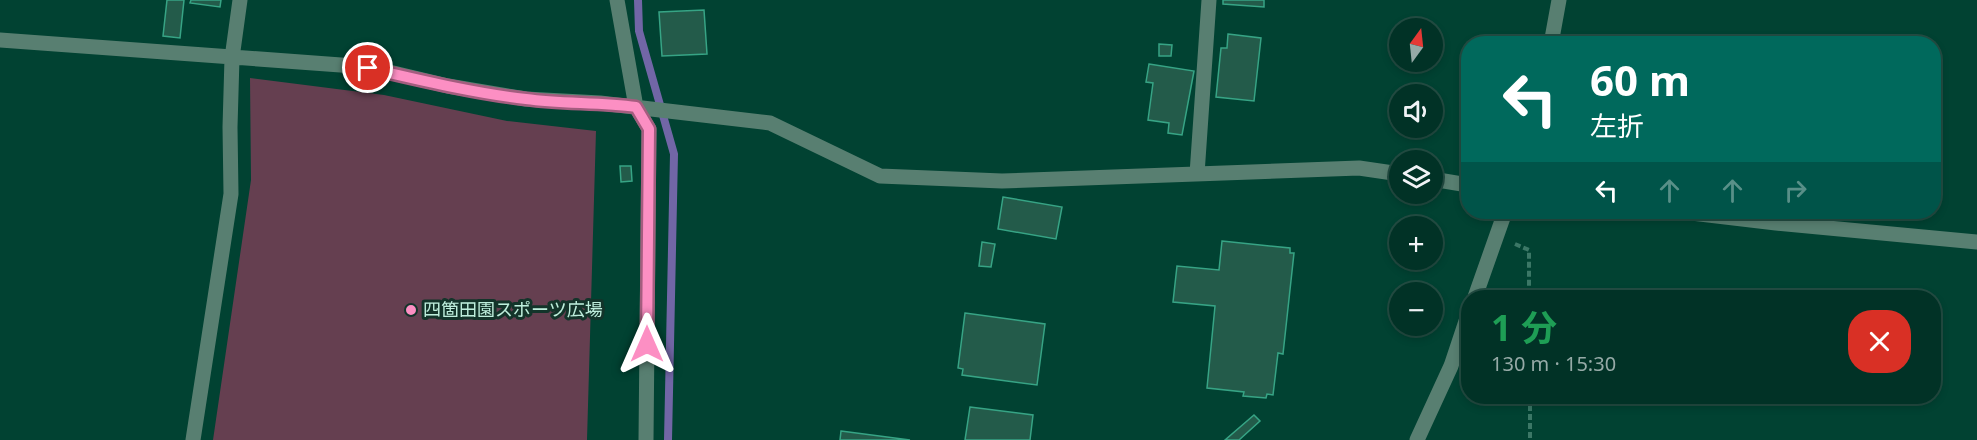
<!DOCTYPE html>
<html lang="ja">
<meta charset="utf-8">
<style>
body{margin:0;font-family:"Noto Sans","Noto Sans JP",sans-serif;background:#0f3e32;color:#f1f3f6;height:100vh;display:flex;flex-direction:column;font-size:22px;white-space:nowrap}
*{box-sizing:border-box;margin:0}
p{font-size:20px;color:#96aaa7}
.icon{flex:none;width:33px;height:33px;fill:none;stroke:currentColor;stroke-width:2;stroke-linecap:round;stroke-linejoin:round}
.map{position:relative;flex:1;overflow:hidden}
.side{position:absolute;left:1461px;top:290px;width:480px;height:114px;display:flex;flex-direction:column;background:#013226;border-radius:24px;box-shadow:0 3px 9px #0003,0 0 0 2px #234d43}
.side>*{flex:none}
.top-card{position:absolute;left:1461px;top:36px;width:480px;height:183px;border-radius:24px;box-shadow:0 3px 9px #0003,0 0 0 2px #234d43;background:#00695c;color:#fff;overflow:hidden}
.needle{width:39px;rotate:15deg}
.buttons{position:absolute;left:1389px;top:18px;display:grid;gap:12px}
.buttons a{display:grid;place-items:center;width:54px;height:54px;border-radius:50%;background:#013226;box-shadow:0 3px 9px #0003,0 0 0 2px #234d43;font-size:30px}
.pin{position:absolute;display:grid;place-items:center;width:51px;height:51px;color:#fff;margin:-26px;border:3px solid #fff;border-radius:50%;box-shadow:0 2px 6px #0007}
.me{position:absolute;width:66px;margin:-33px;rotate:0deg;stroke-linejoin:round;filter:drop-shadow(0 0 4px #0008)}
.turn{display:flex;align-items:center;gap:21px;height:126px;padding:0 30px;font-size:27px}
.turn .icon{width:78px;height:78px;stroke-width:2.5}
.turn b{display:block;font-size:42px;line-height:51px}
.lanes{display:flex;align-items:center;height:57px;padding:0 30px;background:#0003;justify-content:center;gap:30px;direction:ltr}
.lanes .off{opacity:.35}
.round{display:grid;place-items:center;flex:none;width:63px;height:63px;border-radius:24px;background:#0f3e32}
.headline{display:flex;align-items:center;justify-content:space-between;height:102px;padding:0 30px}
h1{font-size:36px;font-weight:700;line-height:45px;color:#1e9e55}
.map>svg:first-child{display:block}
.green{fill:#653f50}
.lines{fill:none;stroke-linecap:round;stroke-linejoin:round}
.stream{stroke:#7166a6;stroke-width:8}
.building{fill:#235b4a;stroke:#37a485;stroke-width:1.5}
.path{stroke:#3b7766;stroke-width:4;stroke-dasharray:6 3;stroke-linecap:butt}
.minor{stroke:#587f71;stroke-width:15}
.route-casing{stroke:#a45d7f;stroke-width:15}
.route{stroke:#fc8fc3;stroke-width:10}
.poi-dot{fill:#fc8fc3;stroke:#13342a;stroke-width:2}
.labels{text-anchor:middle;stroke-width:6;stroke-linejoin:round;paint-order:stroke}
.poi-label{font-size:18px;fill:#beeedc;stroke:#13342a;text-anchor:start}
</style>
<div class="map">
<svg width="1977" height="440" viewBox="0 0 1977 440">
<rect width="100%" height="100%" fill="#014232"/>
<path class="green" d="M250 78 384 95 507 121 596 131 587 440H213L251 180Z"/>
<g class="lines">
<path class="stream" d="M638 0 639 31 674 154 668 440"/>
</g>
<path class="building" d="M167 0H184L180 38 163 36Z
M191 0H221L220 7 190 3Z
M1223 0H1264V7L1223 4Z
M704 10 707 54 662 56 659 12Z
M1228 34 1261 38 1254 101 1216 97 1221 48H1227Z
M1159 44 1172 45 1171 56H1159Z
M1149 64 1194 71 1182 135 1168 133 1169 123 1148 120 1153 83 1146 82Z
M620 166H631L632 181 621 182Z
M1003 197 1062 207 1056 239 998 229Z
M1222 241 1290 248V253H1294L1283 354 1278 353 1273 395 1267 394 1266 398 1243 396 1244 392 1207 388 1215 306 1173 302 1177 266 1219 270Z
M982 242 995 244 991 267 979 266Z
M965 313 1045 324 1037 385 962 375 963 369 958 368Z
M970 407 1033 415 1030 440H965Z
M1254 415 1260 421 1239 440H1225Z
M841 431 910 440H840Z"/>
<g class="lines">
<path class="path" d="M1515 244 1529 250V297
M1530 396V440"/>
<path class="minor" d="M617 0 636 107 649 129 646 440
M0 40 368 67 448 86 526 99 600 103 770 123 880 176 1002 181 1359 168 1400 174
M1551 44 1559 0
M1197 174 1209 0
M1432 179 1468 185
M1683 212 1776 223 1977 242
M1475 297 1505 212
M193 440 231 194 230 127 232 58 240 0
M1417 440 1451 366 1468 315"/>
</g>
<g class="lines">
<defs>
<path id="route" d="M368 68C420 80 473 93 526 99 562 104 599 102 636 107L649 129 647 344"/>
</defs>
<use href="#route" class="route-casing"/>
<use href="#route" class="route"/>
</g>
<circle class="poi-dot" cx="411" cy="310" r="6"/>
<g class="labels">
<g class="poi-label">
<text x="423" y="316">四箇田園スポーツ広場</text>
</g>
</g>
</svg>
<div class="buttons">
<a><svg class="needle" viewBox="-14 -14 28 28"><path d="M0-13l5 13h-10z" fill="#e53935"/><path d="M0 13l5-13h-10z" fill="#96aaa7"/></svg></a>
<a><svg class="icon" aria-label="sound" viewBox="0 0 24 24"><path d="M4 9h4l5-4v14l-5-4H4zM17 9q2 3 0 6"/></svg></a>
<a><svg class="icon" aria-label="layers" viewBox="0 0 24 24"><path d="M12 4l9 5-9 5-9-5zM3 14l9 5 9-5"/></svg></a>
<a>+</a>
<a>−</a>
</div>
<div class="pin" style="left:368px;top:68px;background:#d93025"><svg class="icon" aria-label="arrive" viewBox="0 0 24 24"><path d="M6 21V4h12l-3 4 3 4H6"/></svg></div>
<svg class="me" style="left:647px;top:344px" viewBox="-20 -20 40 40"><path d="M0-17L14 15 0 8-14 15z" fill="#fc8fc3" stroke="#fff" stroke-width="4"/></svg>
<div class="top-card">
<div class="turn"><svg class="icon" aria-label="left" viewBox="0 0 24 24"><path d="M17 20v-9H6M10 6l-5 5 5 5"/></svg><div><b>60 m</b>左折</div></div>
<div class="lanes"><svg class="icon" aria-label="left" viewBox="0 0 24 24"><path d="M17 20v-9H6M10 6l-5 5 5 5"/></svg><svg class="icon off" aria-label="ahead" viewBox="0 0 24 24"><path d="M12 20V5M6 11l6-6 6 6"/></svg><svg class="icon off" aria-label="ahead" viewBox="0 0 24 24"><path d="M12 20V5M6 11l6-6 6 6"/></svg><svg class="icon off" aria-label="right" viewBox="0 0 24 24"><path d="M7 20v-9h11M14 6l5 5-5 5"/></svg></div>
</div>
<section class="side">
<div class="headline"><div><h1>1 分</h1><p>130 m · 15:30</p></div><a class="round" style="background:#d93025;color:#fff"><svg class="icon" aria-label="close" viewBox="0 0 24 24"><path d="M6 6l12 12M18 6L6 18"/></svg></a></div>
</section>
</div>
